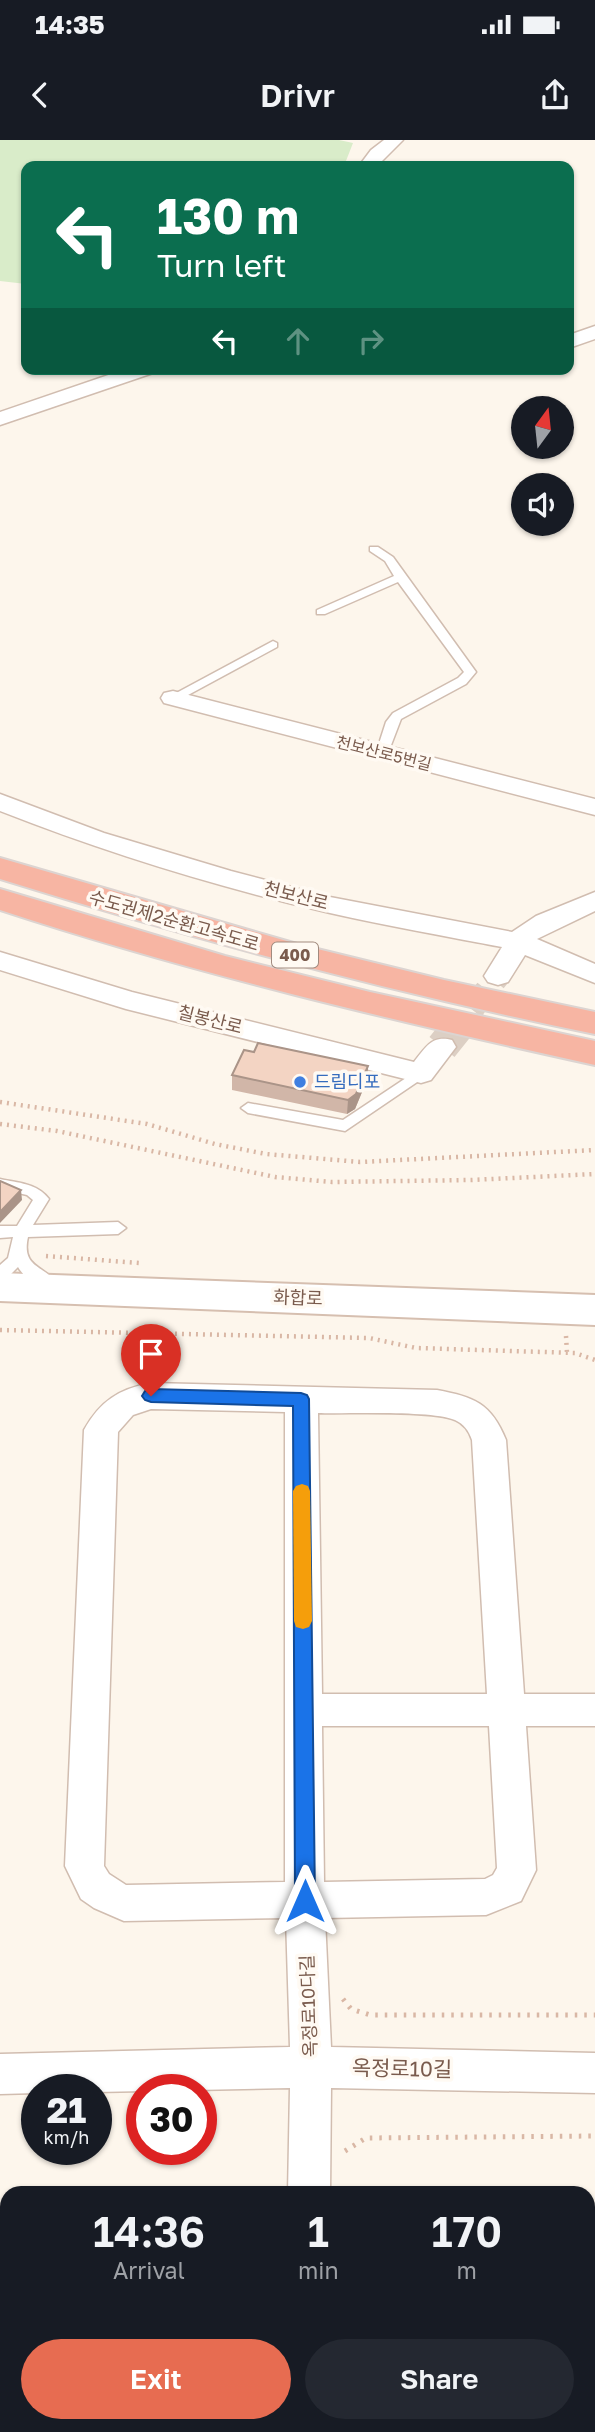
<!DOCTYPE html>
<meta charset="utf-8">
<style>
body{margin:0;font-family:"Golos Text","Noto Sans KR",sans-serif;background:#242831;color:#f1f3f6;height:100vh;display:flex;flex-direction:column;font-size:26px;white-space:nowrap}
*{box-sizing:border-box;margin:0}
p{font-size:23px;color:#9ea1a6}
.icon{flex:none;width:38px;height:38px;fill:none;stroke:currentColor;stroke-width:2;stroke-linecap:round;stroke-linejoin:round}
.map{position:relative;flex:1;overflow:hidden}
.drawer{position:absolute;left:0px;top:2046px;width:595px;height:247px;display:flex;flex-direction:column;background:#171b24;border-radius:21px 21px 0 0;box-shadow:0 2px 5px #0004}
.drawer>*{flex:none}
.banner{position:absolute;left:21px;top:21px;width:553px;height:214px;border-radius:14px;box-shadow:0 2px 5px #0004;background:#0b6e4f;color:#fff;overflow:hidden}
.needle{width:46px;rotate:15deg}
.buttons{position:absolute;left:511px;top:256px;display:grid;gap:14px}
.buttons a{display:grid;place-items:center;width:63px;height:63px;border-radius:50%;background:#171b24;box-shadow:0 2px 5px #0004;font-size:35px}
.speed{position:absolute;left:21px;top:1934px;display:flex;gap:14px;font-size:35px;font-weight:700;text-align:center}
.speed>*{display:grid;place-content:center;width:91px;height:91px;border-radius:50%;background:#171b24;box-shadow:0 2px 5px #0004;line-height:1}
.speed small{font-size:18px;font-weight:400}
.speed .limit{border:10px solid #d22;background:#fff;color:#111}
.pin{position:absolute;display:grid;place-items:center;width:60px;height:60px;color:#fff;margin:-72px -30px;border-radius:50% 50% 50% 0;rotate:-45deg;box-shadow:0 0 7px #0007}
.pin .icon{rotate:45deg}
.me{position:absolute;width:77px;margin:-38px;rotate:0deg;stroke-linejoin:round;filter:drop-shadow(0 0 5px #0008)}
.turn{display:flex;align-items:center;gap:24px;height:147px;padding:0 21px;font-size:32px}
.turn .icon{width:91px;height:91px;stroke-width:2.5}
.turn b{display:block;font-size:49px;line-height:60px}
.lanes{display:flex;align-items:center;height:66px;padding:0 21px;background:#0003;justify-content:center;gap:35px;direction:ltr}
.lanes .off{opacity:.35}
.eta{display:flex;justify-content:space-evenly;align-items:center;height:119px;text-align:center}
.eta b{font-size:42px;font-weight:600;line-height:49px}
.action{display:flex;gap:14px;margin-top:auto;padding:14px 21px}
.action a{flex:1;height:80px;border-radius:42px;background:#e76c51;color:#fff;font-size:28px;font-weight:600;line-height:80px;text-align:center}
.action a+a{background:#242831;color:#f1f3f6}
.status{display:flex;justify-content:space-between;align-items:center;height:49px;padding:0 35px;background:#171b24;direction:ltr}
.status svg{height:19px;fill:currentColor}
header{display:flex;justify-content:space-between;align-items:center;height:91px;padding:0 21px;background:#171b24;font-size:32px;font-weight:600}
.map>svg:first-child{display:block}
.green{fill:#d9ecc9}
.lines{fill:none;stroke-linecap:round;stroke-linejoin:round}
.street-tunnel-far1{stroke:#dccfc4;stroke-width:24;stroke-dasharray:24 12;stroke-linecap:butt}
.street-tunnel{stroke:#dccfc4;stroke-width:32;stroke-dasharray:32 16;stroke-linecap:butt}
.lane-casing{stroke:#d1bdb0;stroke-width:3}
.street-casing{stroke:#d1bdb0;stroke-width:3}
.secondary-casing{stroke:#d6bfb0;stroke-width:4}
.highway-casing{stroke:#dcd4d1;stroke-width:4}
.path-far1{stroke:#d9b7a5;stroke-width:4.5;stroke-dasharray:2 5;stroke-linecap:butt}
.path{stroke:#d9b7a5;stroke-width:5;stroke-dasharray:2.5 7;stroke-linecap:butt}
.lane{fill:#fff;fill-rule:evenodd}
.street{fill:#fff;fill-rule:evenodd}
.secondary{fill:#fff;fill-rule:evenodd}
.highway{fill:#f7b5a3;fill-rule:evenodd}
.wall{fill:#d1b6a8}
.shaded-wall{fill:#aa9488}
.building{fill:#f3d4c3;stroke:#aa9488;stroke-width:2}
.route{fill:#1a73e8;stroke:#114b97;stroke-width:2}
.slow{fill:#f59e0b}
.shop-dot{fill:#3f7fe0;stroke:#fffaf3;stroke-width:2.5}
.labels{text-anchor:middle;stroke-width:7;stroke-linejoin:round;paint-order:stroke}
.far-street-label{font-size:16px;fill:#7a5b4d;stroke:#fffaf3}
.shield{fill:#fffaf3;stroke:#a28b7f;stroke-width:2}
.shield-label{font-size:16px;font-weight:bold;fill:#7a5b4d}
.street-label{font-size:18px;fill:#7a5b4d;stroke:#fffaf3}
.shop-label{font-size:18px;fill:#366cbe;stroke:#fffaf3;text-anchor:start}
.near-street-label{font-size:21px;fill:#7a5b4d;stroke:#fffaf3}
</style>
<div class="status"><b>14:35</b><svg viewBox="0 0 49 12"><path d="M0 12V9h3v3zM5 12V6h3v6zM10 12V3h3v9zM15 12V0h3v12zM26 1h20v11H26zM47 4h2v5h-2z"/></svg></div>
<header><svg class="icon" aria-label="back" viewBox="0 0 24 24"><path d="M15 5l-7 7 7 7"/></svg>Drivr<svg class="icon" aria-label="share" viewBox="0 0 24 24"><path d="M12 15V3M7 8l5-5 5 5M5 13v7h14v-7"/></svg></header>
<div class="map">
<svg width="595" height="2292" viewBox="0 0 595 2292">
<rect width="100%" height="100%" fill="#fdf6ec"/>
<path class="green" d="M0 0H339L353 3 344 26H26V144L0 141Z"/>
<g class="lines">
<path class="street-tunnel-far1" d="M472 869 498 836"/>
<path class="street-tunnel" d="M442 907 474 867"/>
<defs>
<path id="lane" d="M370 407H378L393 417 476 532 466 544 401 579 388 613 382 617 376 613 386 582 393 573 458 538 464 532 398 442 325 474H317V470L394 436 385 421 370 411Z
M273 501 277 503V507L177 561H169L167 558Z
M421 928 428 933 426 936 345 991 248 973 241 968 248 963 343 980Z
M0 1039C18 1043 37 1043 49 1059L33 1085 118 1082 126 1088 118 1094 28 1097C21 1128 44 1125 58 1144L56 1148C43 1151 24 1138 18 1127L6 1139 0 1141V1125L8 1118 13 1097 0 1098V1086H17L33 1060 27 1055 0 1049Z"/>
<path id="street" d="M384 0H403L377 26H359L371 10Z
M595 186V199L569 208V195Z
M126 229H156L153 233 0 285V272Z
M173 551 595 659V675L164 563 161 558 164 553Z
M0 654 104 693 231 731 330 757 512 792 536 776 595 752V771L537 799 595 824V843L525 815 508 842 498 845 488 842 484 836 502 807C445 796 387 786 330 773 217 747 107 713 0 671Z
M0 812 132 852 414 922C426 907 432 895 452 900L456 907 431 940 421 943 126 869 0 830Z
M151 1243 437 1250C474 1257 491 1263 506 1300L524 1554H595V1586H526L536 1730 521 1761 486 1775 325 1778 331 1907 595 1913V1953L331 1948 330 2053H288L290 1948 96 1952V1950H37V1953L0 1954V1914L290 1907 286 1778 124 1781 94 1768 81 1759 65 1726 84 1290C100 1261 119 1249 151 1243ZM151 1269 285 1272V1742L126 1745 109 1734 104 1726 118 1292 133 1275ZM318 1273C348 1274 431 1270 455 1280 464 1284 469 1291 472 1300L487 1554H322ZM322 1586H489L497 1728 493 1735 485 1739 324 1742Z
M7 2274V2286H48L47 2292H1Z
M588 2274 593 2292H547V2286H588Z"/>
<path id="secondary" d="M0 1133 595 1155V1185L0 1161Z"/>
<path id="highway" d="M0 718 297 804 444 840 595 872V894C394 853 196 800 0 739Z
M0 749 225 816 370 852 595 901V925C395 881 195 834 0 770Z"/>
</defs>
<use href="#lane" class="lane-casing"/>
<use href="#street" class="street-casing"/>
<use href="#secondary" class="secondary-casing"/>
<use href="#highway" class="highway-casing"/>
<path class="path-far1" d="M0 962 147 984 215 1004 266 1014 360 1022 595 1010
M0 984 57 991 275 1037 332 1042 471 1040 595 1034
M46 1116 139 1123
M0 1190 369 1198 416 1208 575 1213 595 1220
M566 1196 567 1213"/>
<path class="path" d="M343 1859 351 1869 370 1875H595
M345 2011 366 1998 595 1996
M588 2214 595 2266"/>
<use href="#lane" class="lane"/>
<use href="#street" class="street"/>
<use href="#secondary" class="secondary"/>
<use href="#highway" class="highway"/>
</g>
<path class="wall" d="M254 912 368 926 367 940 355 969 347 974 232 950V935Z"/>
<path class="shaded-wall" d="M368 926 367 940 355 969 347 974 348 960Z
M21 1050 22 1060 0 1083V1072Z"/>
<path class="building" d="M258 903 368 926 356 954 348 960 232 935 244 910 254 912Z
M0 1041 21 1050 0 1072Z"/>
<path class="route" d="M151 1249 301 1253 307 1255 309 1259 315 1761 312 1768 305 1770 298 1768 295 1761 293 1266 151 1262 145 1260 142 1256 145 1251Z"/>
<path class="slow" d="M302 1344 308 1346 310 1351 312 1481 309 1487 303 1489 296 1487 294 1481 293 1351 296 1346Z"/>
<circle class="shop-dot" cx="300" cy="942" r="7"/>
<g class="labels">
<g class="far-street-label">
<text transform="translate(384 613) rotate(14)" y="6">천보산로5번길</text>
</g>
<rect class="shield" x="272" y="802.5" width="46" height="25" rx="5"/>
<g class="shield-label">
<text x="295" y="821">400</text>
</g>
<g class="street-label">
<text transform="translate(296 756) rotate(14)" y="6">천보산로</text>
<text transform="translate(174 781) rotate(16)" y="6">수도권제2순환고속도로</text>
<text transform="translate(210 880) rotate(14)" y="6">칠봉산로</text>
<text transform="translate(298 1158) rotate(2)" y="6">화합로</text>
<text transform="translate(309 1866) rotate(-92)" y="6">옥정로10다길</text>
</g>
<g class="shop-label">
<text x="314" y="948">드림디포</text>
</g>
<g class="near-street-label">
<text transform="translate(402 1929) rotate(1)" y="7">옥정로10길</text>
</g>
</g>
</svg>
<div class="buttons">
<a><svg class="needle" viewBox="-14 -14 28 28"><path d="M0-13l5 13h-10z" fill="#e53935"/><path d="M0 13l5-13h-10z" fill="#9ea1a6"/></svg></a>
<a><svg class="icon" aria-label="sound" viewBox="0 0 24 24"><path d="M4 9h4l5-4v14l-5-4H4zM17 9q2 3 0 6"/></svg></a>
</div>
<div class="speed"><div>21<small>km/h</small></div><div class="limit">30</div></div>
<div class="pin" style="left:151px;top:1256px;background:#d93025"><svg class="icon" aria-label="arrive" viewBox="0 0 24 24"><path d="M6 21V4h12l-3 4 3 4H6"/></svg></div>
<svg class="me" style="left:305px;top:1761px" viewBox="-20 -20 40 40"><path d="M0-17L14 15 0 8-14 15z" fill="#1a73e8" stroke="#fff" stroke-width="4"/></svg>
<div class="banner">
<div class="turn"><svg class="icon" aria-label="left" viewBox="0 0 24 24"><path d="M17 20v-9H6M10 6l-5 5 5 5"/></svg><div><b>130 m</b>Turn left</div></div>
<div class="lanes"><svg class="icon" aria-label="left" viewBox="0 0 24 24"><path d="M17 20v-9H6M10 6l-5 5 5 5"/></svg><svg class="icon off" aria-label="ahead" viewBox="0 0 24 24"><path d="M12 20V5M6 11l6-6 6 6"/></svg><svg class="icon off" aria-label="right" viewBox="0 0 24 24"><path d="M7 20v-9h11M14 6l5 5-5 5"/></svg></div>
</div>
<section class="drawer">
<div class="eta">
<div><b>14:36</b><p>Arrival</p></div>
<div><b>1</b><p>min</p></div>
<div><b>170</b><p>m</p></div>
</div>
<div class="action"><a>Exit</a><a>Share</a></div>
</section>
</div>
